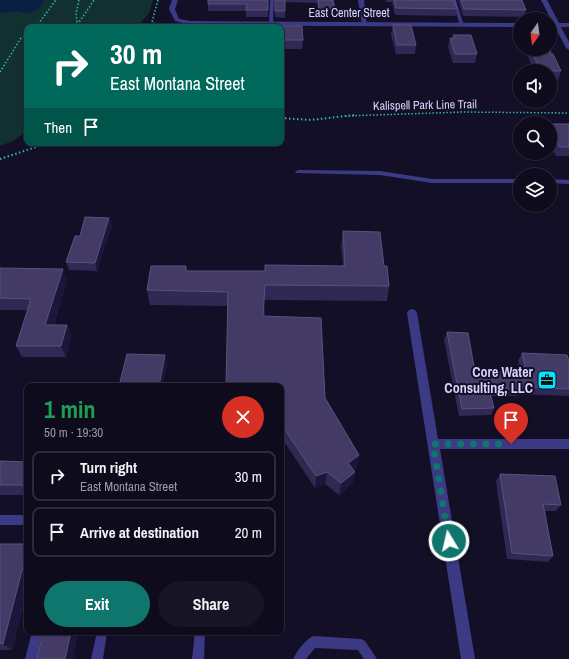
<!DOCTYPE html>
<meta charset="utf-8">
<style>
body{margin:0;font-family:"Archivo Narrow",sans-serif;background:#171425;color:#f1f3f6;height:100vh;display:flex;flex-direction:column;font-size:15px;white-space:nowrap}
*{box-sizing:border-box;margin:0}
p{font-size:13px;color:#9b9ba3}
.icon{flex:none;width:22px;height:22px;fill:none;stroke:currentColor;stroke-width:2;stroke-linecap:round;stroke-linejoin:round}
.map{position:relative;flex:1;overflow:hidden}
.drawer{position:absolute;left:24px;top:383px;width:260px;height:252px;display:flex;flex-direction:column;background:#0e0b1c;border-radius:8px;box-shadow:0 1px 3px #0004,0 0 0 1px #2e2b3b}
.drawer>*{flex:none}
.guide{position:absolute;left:24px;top:24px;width:260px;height:122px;border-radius:8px;box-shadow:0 1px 3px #0004,0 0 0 1px #2e2b3b;background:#00695c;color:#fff;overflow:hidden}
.needle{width:26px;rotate:194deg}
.fabs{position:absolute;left:513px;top:12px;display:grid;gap:8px}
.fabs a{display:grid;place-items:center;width:44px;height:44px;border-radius:50%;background:#0e0b1c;box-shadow:0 1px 3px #0004,0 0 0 1px #2e2b3b;font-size:20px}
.pin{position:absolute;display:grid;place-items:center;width:34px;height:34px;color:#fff;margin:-41px -17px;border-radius:50% 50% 50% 0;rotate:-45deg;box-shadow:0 0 4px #0007}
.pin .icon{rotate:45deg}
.me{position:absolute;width:44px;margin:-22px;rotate:351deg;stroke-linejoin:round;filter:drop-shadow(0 0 3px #0008)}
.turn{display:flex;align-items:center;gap:14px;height:84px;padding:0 20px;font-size:18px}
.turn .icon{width:52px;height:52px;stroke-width:2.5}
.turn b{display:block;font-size:28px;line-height:34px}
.then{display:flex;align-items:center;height:38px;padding:0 20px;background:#0003;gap:8px;font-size:15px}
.round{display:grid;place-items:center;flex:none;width:42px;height:42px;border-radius:21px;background:#171425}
.summary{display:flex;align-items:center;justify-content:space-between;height:68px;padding:0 20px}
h1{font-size:24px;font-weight:700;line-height:30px;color:#1e9e55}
.primary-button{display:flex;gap:8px;margin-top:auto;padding:8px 20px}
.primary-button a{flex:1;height:46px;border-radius:24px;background:#0f766e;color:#fff;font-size:16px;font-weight:700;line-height:46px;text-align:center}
.primary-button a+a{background:#171425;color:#f1f3f6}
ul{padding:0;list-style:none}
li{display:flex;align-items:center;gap:12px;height:50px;margin:0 8px 6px;padding:0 12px;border:2px solid #2e2b3b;border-radius:8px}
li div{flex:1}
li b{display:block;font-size:15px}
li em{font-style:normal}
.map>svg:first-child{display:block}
.green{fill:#12302f}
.water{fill:#0a1f44}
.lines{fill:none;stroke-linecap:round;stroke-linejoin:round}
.path-far1{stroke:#2fb8b0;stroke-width:1.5;stroke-dasharray:1.5 2;stroke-linecap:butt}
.path{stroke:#2fb8b0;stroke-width:2;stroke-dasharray:1.5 2.5;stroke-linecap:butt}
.service{fill:#3d3a85;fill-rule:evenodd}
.minor{fill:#3d3a85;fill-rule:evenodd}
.tertiary{fill:#3d3a85;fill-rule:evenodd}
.wall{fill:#312854}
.shaded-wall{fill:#1d163a}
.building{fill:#433a66;stroke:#5a527e}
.route{stroke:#0f766e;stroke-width:7;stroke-dasharray:0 12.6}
.labels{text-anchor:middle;stroke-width:4;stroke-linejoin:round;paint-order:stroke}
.far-street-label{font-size:12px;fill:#d9d4ff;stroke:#130f26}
.poi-label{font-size:14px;font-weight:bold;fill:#d9d4ff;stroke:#130f26;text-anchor:end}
</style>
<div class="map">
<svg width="569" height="659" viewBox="0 0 569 659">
<rect width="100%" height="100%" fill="#130f26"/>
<path class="green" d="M0 0H153L149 13 137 27H27V131L13 141 0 146Z"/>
<path class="water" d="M0 0H43C42 8 35 11 28 14L18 11 0 13Z"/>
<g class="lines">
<path class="path-far1" d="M79 0 76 14 77 22 80 21 94 0
M158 0 152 22 158 26
M36 27 56 0
M0 72 21 38 27 34
M345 116 463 112 569 113"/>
<path class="path" d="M281 118 311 120 354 115
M0 159 48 143"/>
<path class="service" d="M270 0H274L273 24 271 25 269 24Z
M452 0H456L464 26 460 25Z
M298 170 380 171 432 179H520V183H432L380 175 296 173 295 172Z
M550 179 569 180V184L550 183Z
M0 515H27V525H0Z
M32 632H42L37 659H25Z
M97 632H107L103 659H91Z
M195 632H205L204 659H192Z
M313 636 361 639 365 641 377 659H364L358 650 315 648 306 659H293C297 651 305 640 313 636Z"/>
<path class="minor" d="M358 0H364L367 26 362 25Z
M412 309 415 310 417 313 438 439H569V449H440L475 659H461L407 313 409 310Z"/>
<path class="tertiary" d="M172 0H178L175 9 179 19 191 21 520 23V27L191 25 175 21 169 9Z
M541 0H547L559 23H569V27H561L569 42V50L566 48 555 27H550V23H553Z"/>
</g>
<path class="wall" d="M208 0H268V17H246V11H208Z
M275 0H333L335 9V15L319 16 317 3 285 2V18L275 17Z
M386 0H454L457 9 456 16 395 15 392 2H386Z
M458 0H522L526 10 524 17 463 16Z
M393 25 416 45 415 54H396L391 34Z
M283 26 303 40 302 49H283Z
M453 35 477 54 475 63H453L448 47 450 38H453Z
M525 49H550L551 54 561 71 558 80H550V71H534Z
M550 124H569V156H556L550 143Z
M112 225 97 271 69 270 66 262Z
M343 231 384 266 389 286 387 301 265 300V316L325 398 359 455 357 467 353 470 355 472 352 484 339 495 325 484 315 488 281 437V386L228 306 150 305 147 290 186 266 187 271H265L343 266 341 246Z
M0 268 67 281 54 325H67L71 337 66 357H22L16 346 27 310H0Z
M447 332 475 372 521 371 518 361 522 353 569 361V396L518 394 517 396H491L494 408 491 415 459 416 444 340Z
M0 461 27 462V495H0Z
M500 474 561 505 556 511H545L553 556 548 562 507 559 496 481Z
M0 544H27V591L12 650H0Z"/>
<path class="shaded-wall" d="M109 218 112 225 97 271 95 263Z
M63 269 67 281 50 337 45 325Z
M265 285V300L264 331 263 316Z
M67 325 71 337 66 357 61 346Z
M165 355 167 364 163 386H159Z
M359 455 357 467 346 475 348 463Z
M327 472 325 484 315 488 316 476Z
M355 472 352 484 339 495 341 483Z
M27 551V591L12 650 3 644Z
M71 632H79L73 659H65Z"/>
<path class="building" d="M208 0H268V10H246L247 4H208Z
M275 0H285V11H275Z
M318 0H333L335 9H319Z
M394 0H454L457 9 396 8Z
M461 0H522L526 10 464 9Z
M393 25H411L416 45H397Z
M283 26H302L303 40H283Z
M453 35H471L477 54H455L450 38H455Z
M531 49H550L551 54H553L561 71H540Z
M550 124H569V147H559L550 126Z
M85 217 109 218 95 263 66 262 75 236H80Z
M343 231 380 232 384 266H387L389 286 265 285 263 316 321 318 325 398 359 455 348 463 355 472 341 483 327 472 316 476 281 424V386H226L228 292 147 290 151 266H186V271H265V265L345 266Z
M0 268 63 269 45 325H67L61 346H16L31 299 0 298Z
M447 332 468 333 475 372 526 371 522 353 567 355 569 361V389L520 387 521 389H489L494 408 462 409Z
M127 354 165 355 159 386H119Z
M0 461 27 462V485H0Z
M500 474 555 476 561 505 543 504 553 556 512 553Z
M0 544H27V551L3 644 0 643Z
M43 632H71L65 659H37Z"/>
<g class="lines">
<path class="route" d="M449 541 433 444H511"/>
</g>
<defs>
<symbol id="office-square" viewBox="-11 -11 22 22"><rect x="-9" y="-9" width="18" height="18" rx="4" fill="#00e5ff" stroke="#130f26"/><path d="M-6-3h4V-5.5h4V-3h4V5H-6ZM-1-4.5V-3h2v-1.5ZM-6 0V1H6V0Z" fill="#111"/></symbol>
</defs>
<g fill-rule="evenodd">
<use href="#office-square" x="536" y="369" width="22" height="22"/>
</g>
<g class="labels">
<g class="far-street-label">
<text x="349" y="17">East Center Street</text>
<text transform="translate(425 105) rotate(-1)" y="4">Kalispell Park Line Trail</text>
</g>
<g class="poi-label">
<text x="533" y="377">Core Water<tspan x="533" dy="16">Consulting, LLC</tspan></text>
</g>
</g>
</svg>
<div class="fabs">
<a><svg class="needle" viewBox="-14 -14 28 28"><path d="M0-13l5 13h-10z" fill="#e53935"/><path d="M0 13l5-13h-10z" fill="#9b9ba3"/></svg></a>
<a><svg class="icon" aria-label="sound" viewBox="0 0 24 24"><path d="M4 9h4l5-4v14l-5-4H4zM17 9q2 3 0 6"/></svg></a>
<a><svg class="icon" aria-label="search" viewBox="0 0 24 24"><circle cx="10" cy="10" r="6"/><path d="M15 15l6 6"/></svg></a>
<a><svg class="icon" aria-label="layers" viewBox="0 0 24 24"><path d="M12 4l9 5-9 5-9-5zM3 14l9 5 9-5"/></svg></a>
</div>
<div class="pin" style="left:511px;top:444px;background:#d93025"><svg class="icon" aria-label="arrive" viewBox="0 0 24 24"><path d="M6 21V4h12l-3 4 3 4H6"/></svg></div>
<svg class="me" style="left:449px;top:541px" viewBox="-20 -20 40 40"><circle r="17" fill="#0f766e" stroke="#fff" stroke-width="3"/><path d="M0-11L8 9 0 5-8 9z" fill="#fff"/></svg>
<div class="guide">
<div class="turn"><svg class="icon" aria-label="right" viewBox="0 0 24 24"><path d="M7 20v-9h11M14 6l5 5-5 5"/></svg><div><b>30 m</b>East Montana Street</div></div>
<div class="then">Then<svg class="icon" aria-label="arrive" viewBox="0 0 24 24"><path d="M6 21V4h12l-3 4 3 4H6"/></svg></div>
</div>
<section class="drawer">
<div class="summary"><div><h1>1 min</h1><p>50 m · 19:30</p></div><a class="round" style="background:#d93025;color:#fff"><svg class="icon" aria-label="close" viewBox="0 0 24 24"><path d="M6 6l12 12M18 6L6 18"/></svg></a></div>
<ul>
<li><svg class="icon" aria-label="right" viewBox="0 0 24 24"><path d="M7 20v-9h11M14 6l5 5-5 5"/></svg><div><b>Turn right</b><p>East Montana Street</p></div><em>30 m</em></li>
<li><svg class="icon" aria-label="arrive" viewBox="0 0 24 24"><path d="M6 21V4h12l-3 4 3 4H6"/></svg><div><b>Arrive at destination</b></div><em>20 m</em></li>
</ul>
<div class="primary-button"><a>Exit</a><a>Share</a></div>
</section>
</div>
